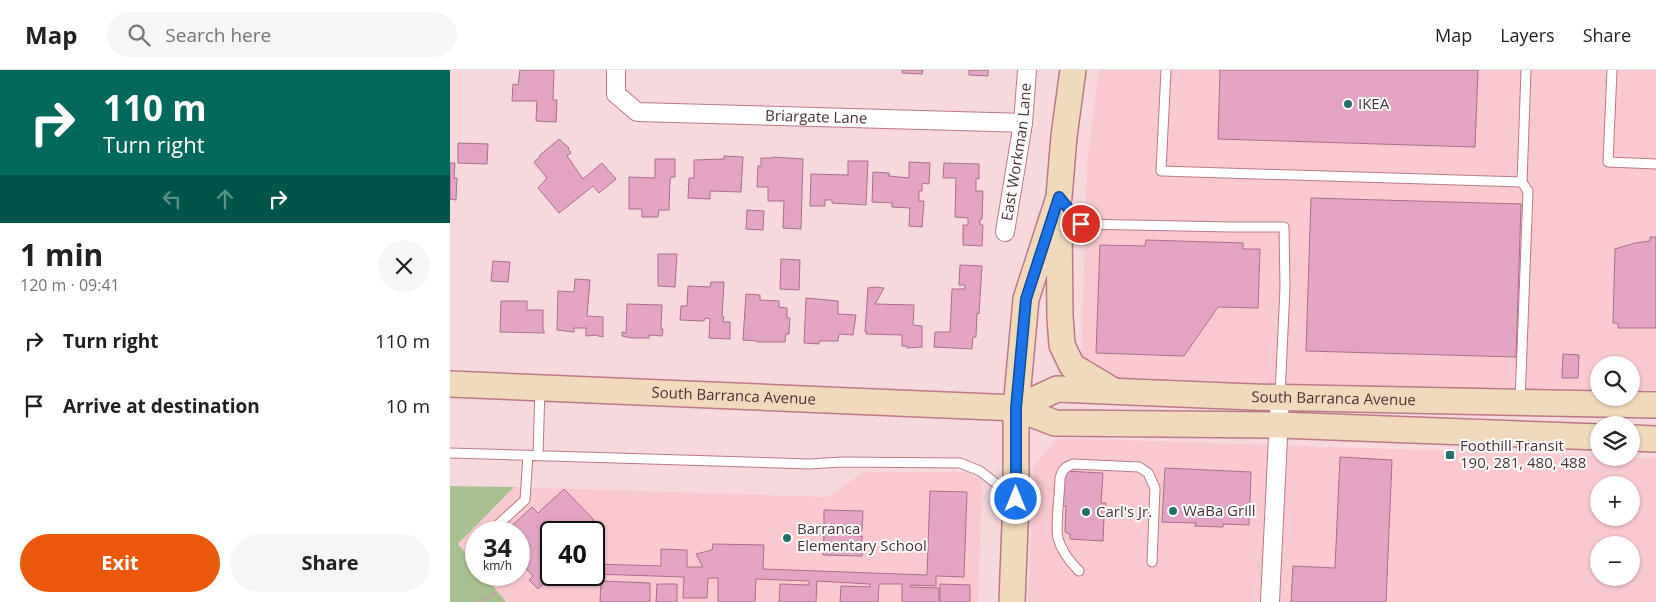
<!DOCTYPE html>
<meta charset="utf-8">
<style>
body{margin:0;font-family:"Open Sans",sans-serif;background:#f6f6f6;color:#202124;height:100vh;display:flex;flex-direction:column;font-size:19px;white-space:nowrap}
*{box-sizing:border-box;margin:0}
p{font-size:16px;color:#757577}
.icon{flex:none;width:28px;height:28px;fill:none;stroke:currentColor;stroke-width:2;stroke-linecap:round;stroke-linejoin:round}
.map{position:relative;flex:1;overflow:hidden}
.side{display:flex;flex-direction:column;background:#fff;width:450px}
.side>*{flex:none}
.top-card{background:#00695c;color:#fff;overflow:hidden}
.fabs{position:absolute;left:1140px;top:286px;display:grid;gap:10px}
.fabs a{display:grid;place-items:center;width:50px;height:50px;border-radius:50%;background:#fff;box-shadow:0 1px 4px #0004;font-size:25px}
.speed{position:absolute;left:15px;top:451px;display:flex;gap:10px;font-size:25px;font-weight:700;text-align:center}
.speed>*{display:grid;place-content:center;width:65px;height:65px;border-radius:50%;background:#fff;box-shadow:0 1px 4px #0004;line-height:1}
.speed small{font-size:12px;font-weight:400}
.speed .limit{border:2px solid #111;border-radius:8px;background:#fff;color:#111}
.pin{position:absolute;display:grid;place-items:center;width:42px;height:42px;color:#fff;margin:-21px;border:2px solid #fff;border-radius:50%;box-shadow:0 1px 5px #0007}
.me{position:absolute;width:55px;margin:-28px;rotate:0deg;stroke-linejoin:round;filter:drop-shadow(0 0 4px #0008)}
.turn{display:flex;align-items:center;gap:18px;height:105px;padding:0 20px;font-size:22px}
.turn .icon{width:65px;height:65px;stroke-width:2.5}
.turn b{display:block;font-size:35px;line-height:42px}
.lanes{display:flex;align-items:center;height:48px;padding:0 20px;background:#0003;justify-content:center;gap:25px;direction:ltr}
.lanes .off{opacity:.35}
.round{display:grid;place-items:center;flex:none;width:52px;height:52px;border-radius:26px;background:#f6f6f6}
.headline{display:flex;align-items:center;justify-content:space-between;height:85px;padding:0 20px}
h1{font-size:30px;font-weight:700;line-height:38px}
.primary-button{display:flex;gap:10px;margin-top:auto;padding:10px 20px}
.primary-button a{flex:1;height:58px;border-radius:30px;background:#ea580c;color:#fff;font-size:20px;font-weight:700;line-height:58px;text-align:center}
.primary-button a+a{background:#f6f6f6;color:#202124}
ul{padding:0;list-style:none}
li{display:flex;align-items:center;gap:15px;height:65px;padding:0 20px}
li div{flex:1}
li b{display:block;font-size:19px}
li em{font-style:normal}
header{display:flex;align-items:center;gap:30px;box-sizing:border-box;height:70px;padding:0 25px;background:#fff;border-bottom:1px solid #e0e0e0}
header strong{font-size:24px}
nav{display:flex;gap:28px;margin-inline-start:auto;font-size:18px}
.search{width:350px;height:45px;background:#f6f6f6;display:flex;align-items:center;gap:12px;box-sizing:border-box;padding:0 18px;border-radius:28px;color:#757577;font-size:19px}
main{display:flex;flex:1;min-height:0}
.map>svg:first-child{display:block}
.built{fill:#fac9d0;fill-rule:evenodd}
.green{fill:#a9c18f}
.building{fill:#e4a5c4;stroke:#a86e8b}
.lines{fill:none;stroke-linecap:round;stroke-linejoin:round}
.lane-casing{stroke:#bb7984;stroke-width:11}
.street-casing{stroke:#bb7984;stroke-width:20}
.secondary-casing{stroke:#bb7984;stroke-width:28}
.path{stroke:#c1a3a8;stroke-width:3;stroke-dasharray:5 2.5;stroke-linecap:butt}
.lane{stroke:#fff;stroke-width:9}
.street{stroke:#fff;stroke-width:18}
.secondary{stroke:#f0dabb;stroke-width:25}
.route-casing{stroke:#114b97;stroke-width:12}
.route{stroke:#1a73e8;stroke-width:9}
.poi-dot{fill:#256f6a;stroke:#fff;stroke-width:2}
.labels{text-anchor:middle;stroke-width:4;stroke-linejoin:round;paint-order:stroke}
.poi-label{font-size:15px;fill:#4c3035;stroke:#fff;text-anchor:start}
.street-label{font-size:15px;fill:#4c3035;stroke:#fff}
</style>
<header>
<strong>Map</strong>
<div class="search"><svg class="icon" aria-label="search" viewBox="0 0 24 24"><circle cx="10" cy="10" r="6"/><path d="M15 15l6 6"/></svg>Search here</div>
<nav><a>Map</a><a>Layers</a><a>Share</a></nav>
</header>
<main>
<section class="side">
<div class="top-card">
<div class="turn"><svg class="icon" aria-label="right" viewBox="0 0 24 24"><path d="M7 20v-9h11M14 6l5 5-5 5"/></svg><div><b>110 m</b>Turn right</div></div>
<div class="lanes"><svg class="icon off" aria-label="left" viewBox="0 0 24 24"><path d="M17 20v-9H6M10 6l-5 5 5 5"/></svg><svg class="icon off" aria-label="ahead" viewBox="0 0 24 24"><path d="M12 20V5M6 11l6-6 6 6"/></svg><svg class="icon" aria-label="right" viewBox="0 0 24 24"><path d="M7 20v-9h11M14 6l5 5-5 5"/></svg></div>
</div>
<div class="headline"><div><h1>1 min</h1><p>120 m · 09:41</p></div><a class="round"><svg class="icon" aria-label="close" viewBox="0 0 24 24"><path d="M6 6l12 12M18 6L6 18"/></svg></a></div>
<ul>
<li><svg class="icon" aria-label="right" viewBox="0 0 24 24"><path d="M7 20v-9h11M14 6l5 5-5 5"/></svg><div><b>Turn right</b></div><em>110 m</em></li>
<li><svg class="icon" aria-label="arrive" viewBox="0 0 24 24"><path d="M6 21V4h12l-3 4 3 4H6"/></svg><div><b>Arrive at destination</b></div><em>10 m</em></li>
</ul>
<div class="primary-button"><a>Exit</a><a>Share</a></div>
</section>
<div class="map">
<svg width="1206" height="532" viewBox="0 0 1206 532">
<rect width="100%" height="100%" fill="#f7d9dd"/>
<path class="built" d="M649 0H1206V320H1181V295H1149V321H1104L667 312 631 295 637 93Z
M608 368 1149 386V388H1206V532H578L584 395ZM1149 415H1181V448H1149ZM1149 475H1181V508H1149Z
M414 402H517L532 410 528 532H56L34 505H69V462H26V496L8 474 64 417 377 427ZM101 462H144V505H101Z"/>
<path class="green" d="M0 416 64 417 8 474 26 496V505H34L56 532H0Z"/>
<path class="building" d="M70 0H104L103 30H107L106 52 86 51 87 31H62L63 14 68 15Z
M452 0H473L472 4 452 3Z
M519 0H538V6L519 5Z
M770 0H1028L1025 77 768 69Z
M109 69 119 78 118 79 121 83 117 86 133 109 152 93 166 109 149 123 143 116 109 143 88 118 97 108 84 92 90 87 89 86Z
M8 73 38 74 37 94 8 93Z
M274 86 293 87 291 122 260 121V129L238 128 239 108H244V90L274 89Z
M323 87 353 89 351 159 333 158 334 131H318V117H307L308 96H311V88H323Z
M205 89H225V107H221L220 110 219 140H209L208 147H192V139H179V107L205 108Z
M398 91H418L416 135 382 133V130H375V136H360L361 104 398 105Z
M459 92 480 93 479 114 472 113V121H469V131H474L472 157 459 156 460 138 442 137V133L422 132 423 102 439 103V106L459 108Z
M0 93H5L4 108H7L6 130 0 129Z
M494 93 529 94V109L526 108V121H533L532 149H530V155H533L532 176 513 175V155H518V148L505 147 506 108H493Z
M861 128 1071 134 1066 287 856 281Z
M297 140 314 141 313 160 296 159Z
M1200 167H1206V258H1168V253H1163L1165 179 1185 173 1200 171Z
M696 170 793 173V179H810L808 238 768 237 734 286 646 283 650 175 695 176Z
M208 184H227L225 217 208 216Z
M331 189 350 190 349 220 330 219Z
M43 191 60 192 58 212 41 211Z
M510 195 532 196 529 244 527 243 526 267H523L522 279 484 277 485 262H500L502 219H515V215H509Z
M125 209 140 210 137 246 153 247V267L148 266V265L136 266V258H124V262L107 260 108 221 124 222Z
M261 212H274L272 247H274L273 252H280V269L259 268 260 249 255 248 254 251 230 250 231 236H237L238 216 260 217Z
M425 217 434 218 425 234 464 235 463 255 472 256V277L457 278V276H452V265L416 264 417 262H415L418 218Z
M296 224 310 225V230L329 231V237L337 238V248H340L339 264H336L335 272H307V271L293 270Z
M356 228 388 231V244L406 245 403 265 389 264 388 271H369V274L354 273Z
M51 231H77V240H93V260H94V263L50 262Z
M177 234 212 235 211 259H213L212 266 199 265V268H181L172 266V262L176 263Z
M1113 284 1129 285 1128 308H1112Z
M890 387 942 390 936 532H841L843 496 885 498Z
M715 398 801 402 799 455 773 454V457L745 456 746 453 712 452Z
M615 401 653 403 651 433H656L655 448H654L653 471 620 469V464L615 462 616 436H613Z
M114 419 144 450 131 462H101V505H103L88 519 79 510 83 506 69 491V462H55L82 437 88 443Z
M480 421 517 422 514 507 486 506V516L461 515 460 517 489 518V532H452V514H429L428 532H390L391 516 420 517V514L367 511 366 532H329L330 514 359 515V511L306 509 305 532H268V508H258L257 528H233L234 507 144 504V494L211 496V479L237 480V497H253L246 484 262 480 263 474 314 475 313 499 477 505Z
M374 440 413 441 412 461 374 459Z
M374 464 412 466V486L373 485Z
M151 511 200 513V532H150Z
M207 514H227V532H206Z
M490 514 520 515V532H490Z"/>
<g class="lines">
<defs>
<path id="lane" d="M716 0 711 101 1072 112 1076 0
M1162 0 1158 92 1206 94
M611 129 631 154 781 157H834L835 217 830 326
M1070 332 1078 121 1072 112
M0 383 359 394 392 392 510 393 530 401 562 426
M88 385 90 318
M40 462 75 430 78 385
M629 501C621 493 611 480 608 468 605 456 610 423 610 408 612 400 615 397 623 394L689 397 698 403 705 418 702 492"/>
<g id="street">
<path id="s1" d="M166 0V24L187 42 573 53"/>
<path id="s2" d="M555 162 573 53 577 0"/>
<path d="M820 532 830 326"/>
</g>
<g id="secondary">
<path d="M609 150 610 247 612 275 622 296 662 320"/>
<path id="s3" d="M0 314 566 338 605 353 829 355 1149 367"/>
<path id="s4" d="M566 338 607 319 803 327 1206 335"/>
<path d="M1181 368 1206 369"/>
<path d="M562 532 566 429V338L576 229 609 127 614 66 623 0"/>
</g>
</defs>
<use href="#lane" class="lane-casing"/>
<use href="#street" class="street-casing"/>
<use href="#secondary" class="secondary-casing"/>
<path class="path" d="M28 532 48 522"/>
<use href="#lane" class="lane"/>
<use href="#street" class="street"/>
<use href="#secondary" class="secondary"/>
</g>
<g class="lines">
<defs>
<path id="route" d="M566 429V338L576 229 609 127 631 154"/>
</defs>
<use href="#route" class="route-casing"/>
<use href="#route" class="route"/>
</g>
<g class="poi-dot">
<circle cx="898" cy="34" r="5"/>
<rect x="995" y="380" width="10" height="10" rx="2.5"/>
<circle cx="723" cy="441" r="5"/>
<circle cx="636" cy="442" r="5"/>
<circle cx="337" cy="468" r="5"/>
</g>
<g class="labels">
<g class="poi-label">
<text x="908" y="39">IKEA</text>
<text x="1010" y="381">Foothill Transit<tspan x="1010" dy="17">190, 281, 480, 488</tspan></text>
<text x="733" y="446">WaBa Grill</text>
<text x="646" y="447">Carl's Jr.</text>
<text x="347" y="464">Barranca<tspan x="347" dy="17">Elementary School</tspan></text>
</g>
<g class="street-label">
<text dy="5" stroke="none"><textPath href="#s1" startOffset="231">Briargate Lane</textPath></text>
<text dy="5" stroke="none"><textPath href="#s2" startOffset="81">East Workman Lane</textPath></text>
<text dy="5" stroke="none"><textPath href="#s3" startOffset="284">South Barranca Avenue</textPath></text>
<text dy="5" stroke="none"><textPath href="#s4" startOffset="322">South Barranca Avenue</textPath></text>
</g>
</g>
</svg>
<div class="fabs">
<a><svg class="icon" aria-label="search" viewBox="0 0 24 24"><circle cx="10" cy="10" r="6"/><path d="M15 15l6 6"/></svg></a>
<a><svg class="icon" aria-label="layers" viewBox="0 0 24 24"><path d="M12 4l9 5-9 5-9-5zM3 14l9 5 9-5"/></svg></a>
<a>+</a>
<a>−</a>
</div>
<div class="speed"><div>34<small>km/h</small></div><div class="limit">40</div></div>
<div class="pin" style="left:631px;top:154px;background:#d93025"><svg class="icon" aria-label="arrive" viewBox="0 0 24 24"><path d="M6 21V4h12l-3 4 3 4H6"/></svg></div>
<svg class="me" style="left:566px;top:429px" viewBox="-20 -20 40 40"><circle r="17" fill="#1a73e8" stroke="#fff" stroke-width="3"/><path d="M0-11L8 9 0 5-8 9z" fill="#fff"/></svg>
</div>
</main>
